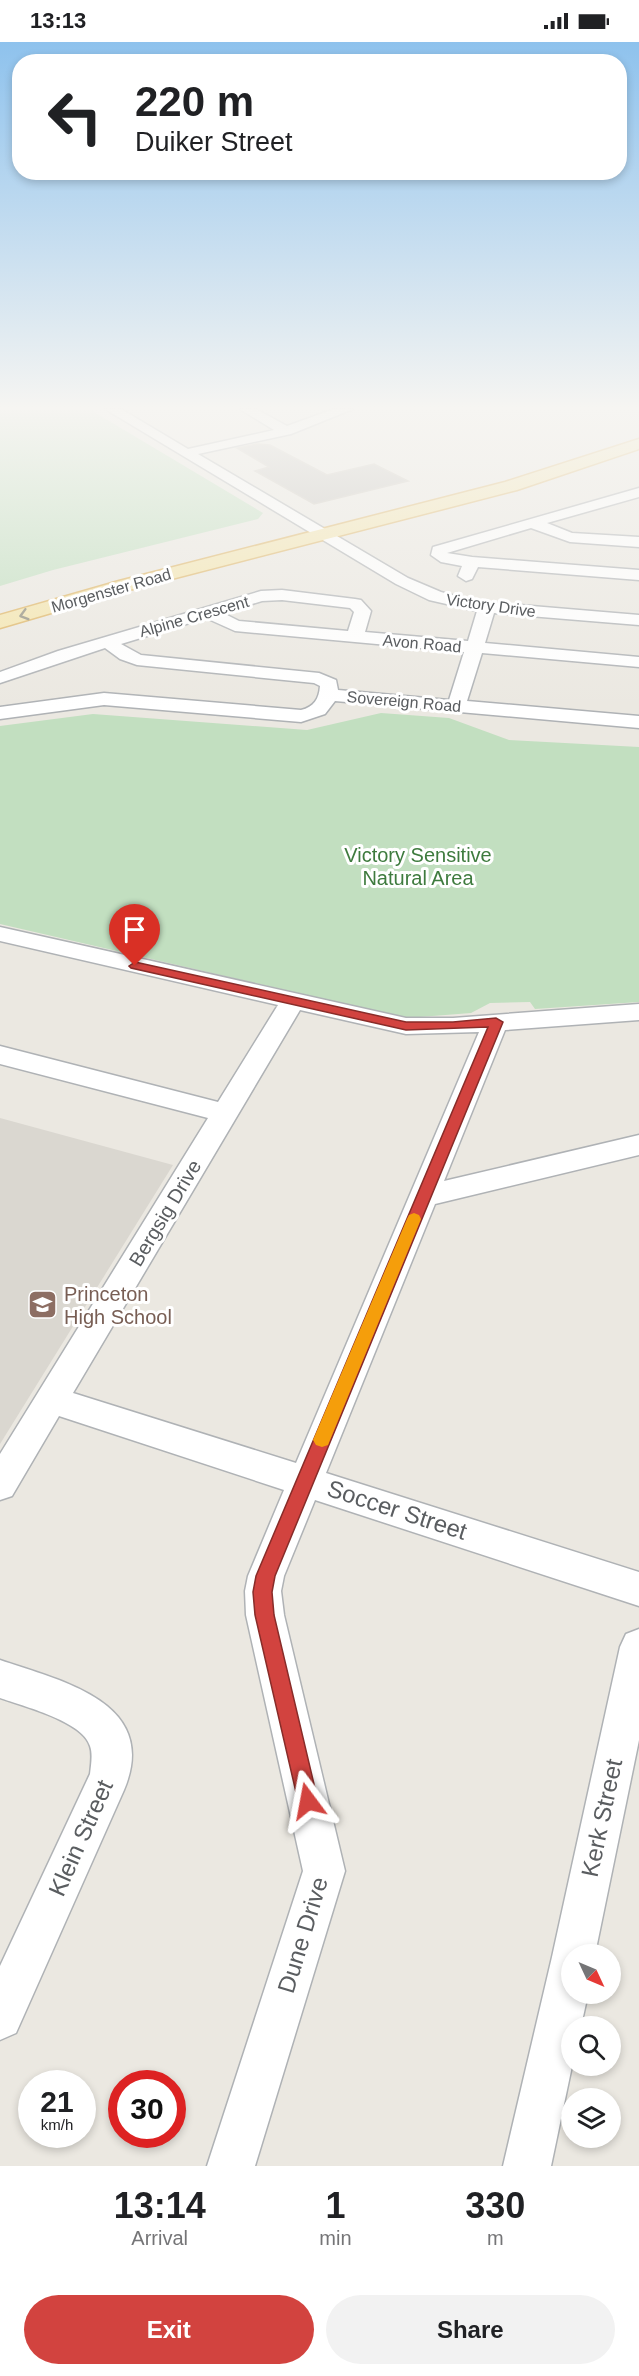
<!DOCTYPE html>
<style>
body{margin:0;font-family:Arial,sans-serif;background:#f2f2f2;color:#202124;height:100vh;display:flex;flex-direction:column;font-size:22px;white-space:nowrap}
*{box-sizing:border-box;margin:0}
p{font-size:20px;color:#757577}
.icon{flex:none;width:33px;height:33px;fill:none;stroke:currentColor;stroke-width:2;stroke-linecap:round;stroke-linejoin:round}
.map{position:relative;height:2124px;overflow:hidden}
.side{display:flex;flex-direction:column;background:#fff;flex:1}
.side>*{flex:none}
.top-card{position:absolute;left:12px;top:12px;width:615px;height:126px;border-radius:24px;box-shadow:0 3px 9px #0003;background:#fff;color:#202124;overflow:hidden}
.needle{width:39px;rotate:134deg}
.controls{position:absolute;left:561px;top:1902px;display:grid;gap:12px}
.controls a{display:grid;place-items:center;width:60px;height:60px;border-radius:50%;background:#fff;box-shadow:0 3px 9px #0003;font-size:30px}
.speed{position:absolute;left:18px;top:2028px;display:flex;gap:12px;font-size:30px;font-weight:700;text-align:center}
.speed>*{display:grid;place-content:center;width:78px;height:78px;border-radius:50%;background:#fff;box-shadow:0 3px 9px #0003;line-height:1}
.speed small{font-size:15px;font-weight:400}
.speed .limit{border:9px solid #d22;background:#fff;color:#111}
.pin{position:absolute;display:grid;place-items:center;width:51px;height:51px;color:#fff;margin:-62px -26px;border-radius:50% 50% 50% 0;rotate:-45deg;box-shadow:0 0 6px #0007}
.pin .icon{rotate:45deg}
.me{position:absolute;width:66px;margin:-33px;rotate:347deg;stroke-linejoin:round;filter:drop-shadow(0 0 4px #0008)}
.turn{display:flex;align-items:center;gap:21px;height:126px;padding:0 24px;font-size:27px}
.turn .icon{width:78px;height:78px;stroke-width:2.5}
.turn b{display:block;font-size:42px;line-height:51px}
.eta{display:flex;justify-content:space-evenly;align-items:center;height:102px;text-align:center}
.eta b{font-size:36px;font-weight:700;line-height:42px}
.action{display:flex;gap:12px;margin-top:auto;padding:12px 24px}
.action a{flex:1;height:69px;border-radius:36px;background:#d2433f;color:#fff;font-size:24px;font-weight:700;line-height:69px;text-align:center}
.action a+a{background:#f2f2f2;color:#202124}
.status{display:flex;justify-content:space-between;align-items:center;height:42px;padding:0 30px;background:#fff;direction:ltr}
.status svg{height:16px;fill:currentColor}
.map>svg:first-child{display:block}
.education{fill:#dad7d0}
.green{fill:#c2dfc0}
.building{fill:#c6c3be;stroke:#cec9c0;stroke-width:1.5}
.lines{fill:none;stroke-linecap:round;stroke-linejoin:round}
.minor-casing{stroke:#afb2b5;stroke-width:3}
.major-casing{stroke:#dfb666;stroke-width:3}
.minor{fill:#fff;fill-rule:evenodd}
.major{fill:#f4e5ad;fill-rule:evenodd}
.oneway{stroke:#908d7b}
.route{fill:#d2433f;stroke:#882c29;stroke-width:1.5}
.slow{fill:#f59e0b}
.labels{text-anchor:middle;stroke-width:6;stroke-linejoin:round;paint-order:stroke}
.far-street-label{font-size:16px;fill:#5a5d60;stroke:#fff}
.park-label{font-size:20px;fill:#3e7b3e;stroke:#fff}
.street-label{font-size:20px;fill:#5a5d60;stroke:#fff}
.education-label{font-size:20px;fill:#785e54;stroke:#fff;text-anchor:start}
.near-street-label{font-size:24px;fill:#5a5d60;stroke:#fff}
</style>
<div class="status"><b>13:13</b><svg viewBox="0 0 49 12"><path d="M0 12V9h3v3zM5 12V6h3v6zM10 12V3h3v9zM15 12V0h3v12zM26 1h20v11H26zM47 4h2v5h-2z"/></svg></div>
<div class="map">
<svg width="639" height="2124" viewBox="0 0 639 2124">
<rect width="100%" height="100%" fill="#ebe8e1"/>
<path class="education" d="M0 1076 173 1123 0 1402Z"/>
<path class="green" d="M0 367H89L263 471 258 477 53 528 0 544Z
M381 671 449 676 509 698 639 705V960L535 967 530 960 490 961 471 971 407 976 0 882V684L93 672 307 688Z"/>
<path class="building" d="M257 402 270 403 327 433 374 422 408 439 314 462 255 429 269 425 237 406Z"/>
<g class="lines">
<defs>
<path id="minor" d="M105 367H121L188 407 274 388 240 367H256L287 384 334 367H353L291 392 198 412 408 536 441 550 473 559 639 573V583L494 571 485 601 639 615V625L482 611 467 659 639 674V686L335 659 325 672 301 680 104 663 0 677V665L104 651 301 668C314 665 319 657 320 644L314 641 137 623 120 617 105 606 0 641V630L58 609 261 549 282 548 355 557 361 558 371 569 365 590 468 599 477 569 429 558 396 542ZM282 558 350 566 354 570 348 589 239 579 223 571 262 559ZM206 576 235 589 464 610 449 658 338 648 336 638 319 631 141 613 121 602Z
M639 446V455L547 481 572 491 639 495V505L570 500 531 486 447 511 472 515 639 528V538L478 525 472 537 466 539 458 534 462 524 441 520 431 513 433 505Z
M0 885 406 976H453L639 962V978L505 988 444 1139 639 1093V1113L435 1162 326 1431 639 1530V1564L315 1458 284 1534 281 1549 284 1573 345 1829 255 2124H207L303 1829 246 1573 245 1549 248 1534 284 1448 59 1374 12 1454 0 1458V1412L208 1076 0 1022V1004L218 1060 278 963 0 899ZM300 968 406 992 479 990 296 1421 73 1351Z
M639 1587V1698L595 1912H572V1952H588L581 1984H572V2024L551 2124H503L552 1915 620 1605 626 1592Z
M0 1618C61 1639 161 1660 124 1748L16 1991 0 1998V1924L90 1732C91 1723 93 1712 90 1704 83 1679 22 1664 0 1656Z"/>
<path id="major" d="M639 397V407L517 448 133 547 0 586V573L119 539 505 440Z"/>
</defs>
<use href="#minor" class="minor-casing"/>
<use href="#major" class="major-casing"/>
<use href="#minor" class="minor"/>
<use href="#major" class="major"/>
</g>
<defs><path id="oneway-chevron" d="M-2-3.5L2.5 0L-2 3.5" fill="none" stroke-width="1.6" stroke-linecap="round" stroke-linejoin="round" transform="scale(1.5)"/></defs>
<use class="oneway" href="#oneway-chevron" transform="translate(24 573) rotate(164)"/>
<linearGradient id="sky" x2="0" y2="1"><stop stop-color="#8ec2ed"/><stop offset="0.55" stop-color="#f6f5f2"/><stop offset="1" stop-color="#f6f5f2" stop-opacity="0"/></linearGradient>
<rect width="639" height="665" fill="url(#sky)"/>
<path class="route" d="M135 920 406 980H453L496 976 503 980 275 1534 272 1550 274 1573 318 1759 315 1766 308 1769 301 1766 298 1759 255 1573 253 1550 256 1534 488 985 406 988 131 926 129 924Z"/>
<path class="slow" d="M414 1171 419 1173 421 1177 330 1398 328 1403 322 1405 316 1403 313 1398 407 1177 409 1173Z"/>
<defs>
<symbol id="school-square" viewBox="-11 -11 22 22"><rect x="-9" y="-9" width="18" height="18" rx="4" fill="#8d6e63" stroke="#fff"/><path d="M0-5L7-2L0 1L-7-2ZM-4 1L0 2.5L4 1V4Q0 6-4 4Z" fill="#fff"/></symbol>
</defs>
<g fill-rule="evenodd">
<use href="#school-square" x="26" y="1246" width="33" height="33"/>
</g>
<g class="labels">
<g class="far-street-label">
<text transform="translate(111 548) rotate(-16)" y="6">Morgenster Road</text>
<text transform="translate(491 563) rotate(8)" y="6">Victory Drive</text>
<text transform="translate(194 574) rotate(-16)" y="6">Alpine Crescent</text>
<text transform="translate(422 601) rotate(5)" y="6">Avon Road</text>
<text transform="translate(404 659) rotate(5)" y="6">Sovereign Road</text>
</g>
<g class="park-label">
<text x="418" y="820">Victory Sensitive<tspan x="418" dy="23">Natural Area</tspan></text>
</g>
<g class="street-label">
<text transform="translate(165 1171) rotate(-59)" y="7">Bergsig Drive</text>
</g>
<g class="education-label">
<text x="64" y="1259">Princeton<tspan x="64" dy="23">High School</tspan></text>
</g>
<g class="near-street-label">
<text transform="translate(397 1468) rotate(18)" y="8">Soccer Street</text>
<text transform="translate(602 1776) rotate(-78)" y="8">Kerk Street</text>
<text transform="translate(81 1796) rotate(-66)" y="8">Klein Street</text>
<text transform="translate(303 1893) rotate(-73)" y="8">Dune Drive</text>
</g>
</g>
</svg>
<div class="controls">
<a><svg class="needle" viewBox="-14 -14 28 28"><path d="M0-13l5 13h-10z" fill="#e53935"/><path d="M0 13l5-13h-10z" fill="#757577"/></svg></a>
<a><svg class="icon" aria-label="search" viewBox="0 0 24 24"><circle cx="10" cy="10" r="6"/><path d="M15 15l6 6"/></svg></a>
<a><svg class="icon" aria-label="layers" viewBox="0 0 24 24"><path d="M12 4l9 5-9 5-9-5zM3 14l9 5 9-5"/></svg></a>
</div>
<div class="speed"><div>21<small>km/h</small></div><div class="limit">30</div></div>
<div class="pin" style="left:135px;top:924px;background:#d93025"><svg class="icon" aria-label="arrive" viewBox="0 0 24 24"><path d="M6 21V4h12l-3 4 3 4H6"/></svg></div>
<svg class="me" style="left:308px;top:1759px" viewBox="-20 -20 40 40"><path d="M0-17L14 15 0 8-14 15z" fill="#d2433f" stroke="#fff" stroke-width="4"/></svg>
<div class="top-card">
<div class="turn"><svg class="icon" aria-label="left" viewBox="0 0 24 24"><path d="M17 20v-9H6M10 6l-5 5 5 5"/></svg><div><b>220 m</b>Duiker Street</div></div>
</div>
</div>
<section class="side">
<div class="eta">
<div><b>13:14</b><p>Arrival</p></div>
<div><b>1</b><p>min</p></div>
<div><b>330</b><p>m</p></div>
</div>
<div class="action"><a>Exit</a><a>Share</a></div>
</section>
